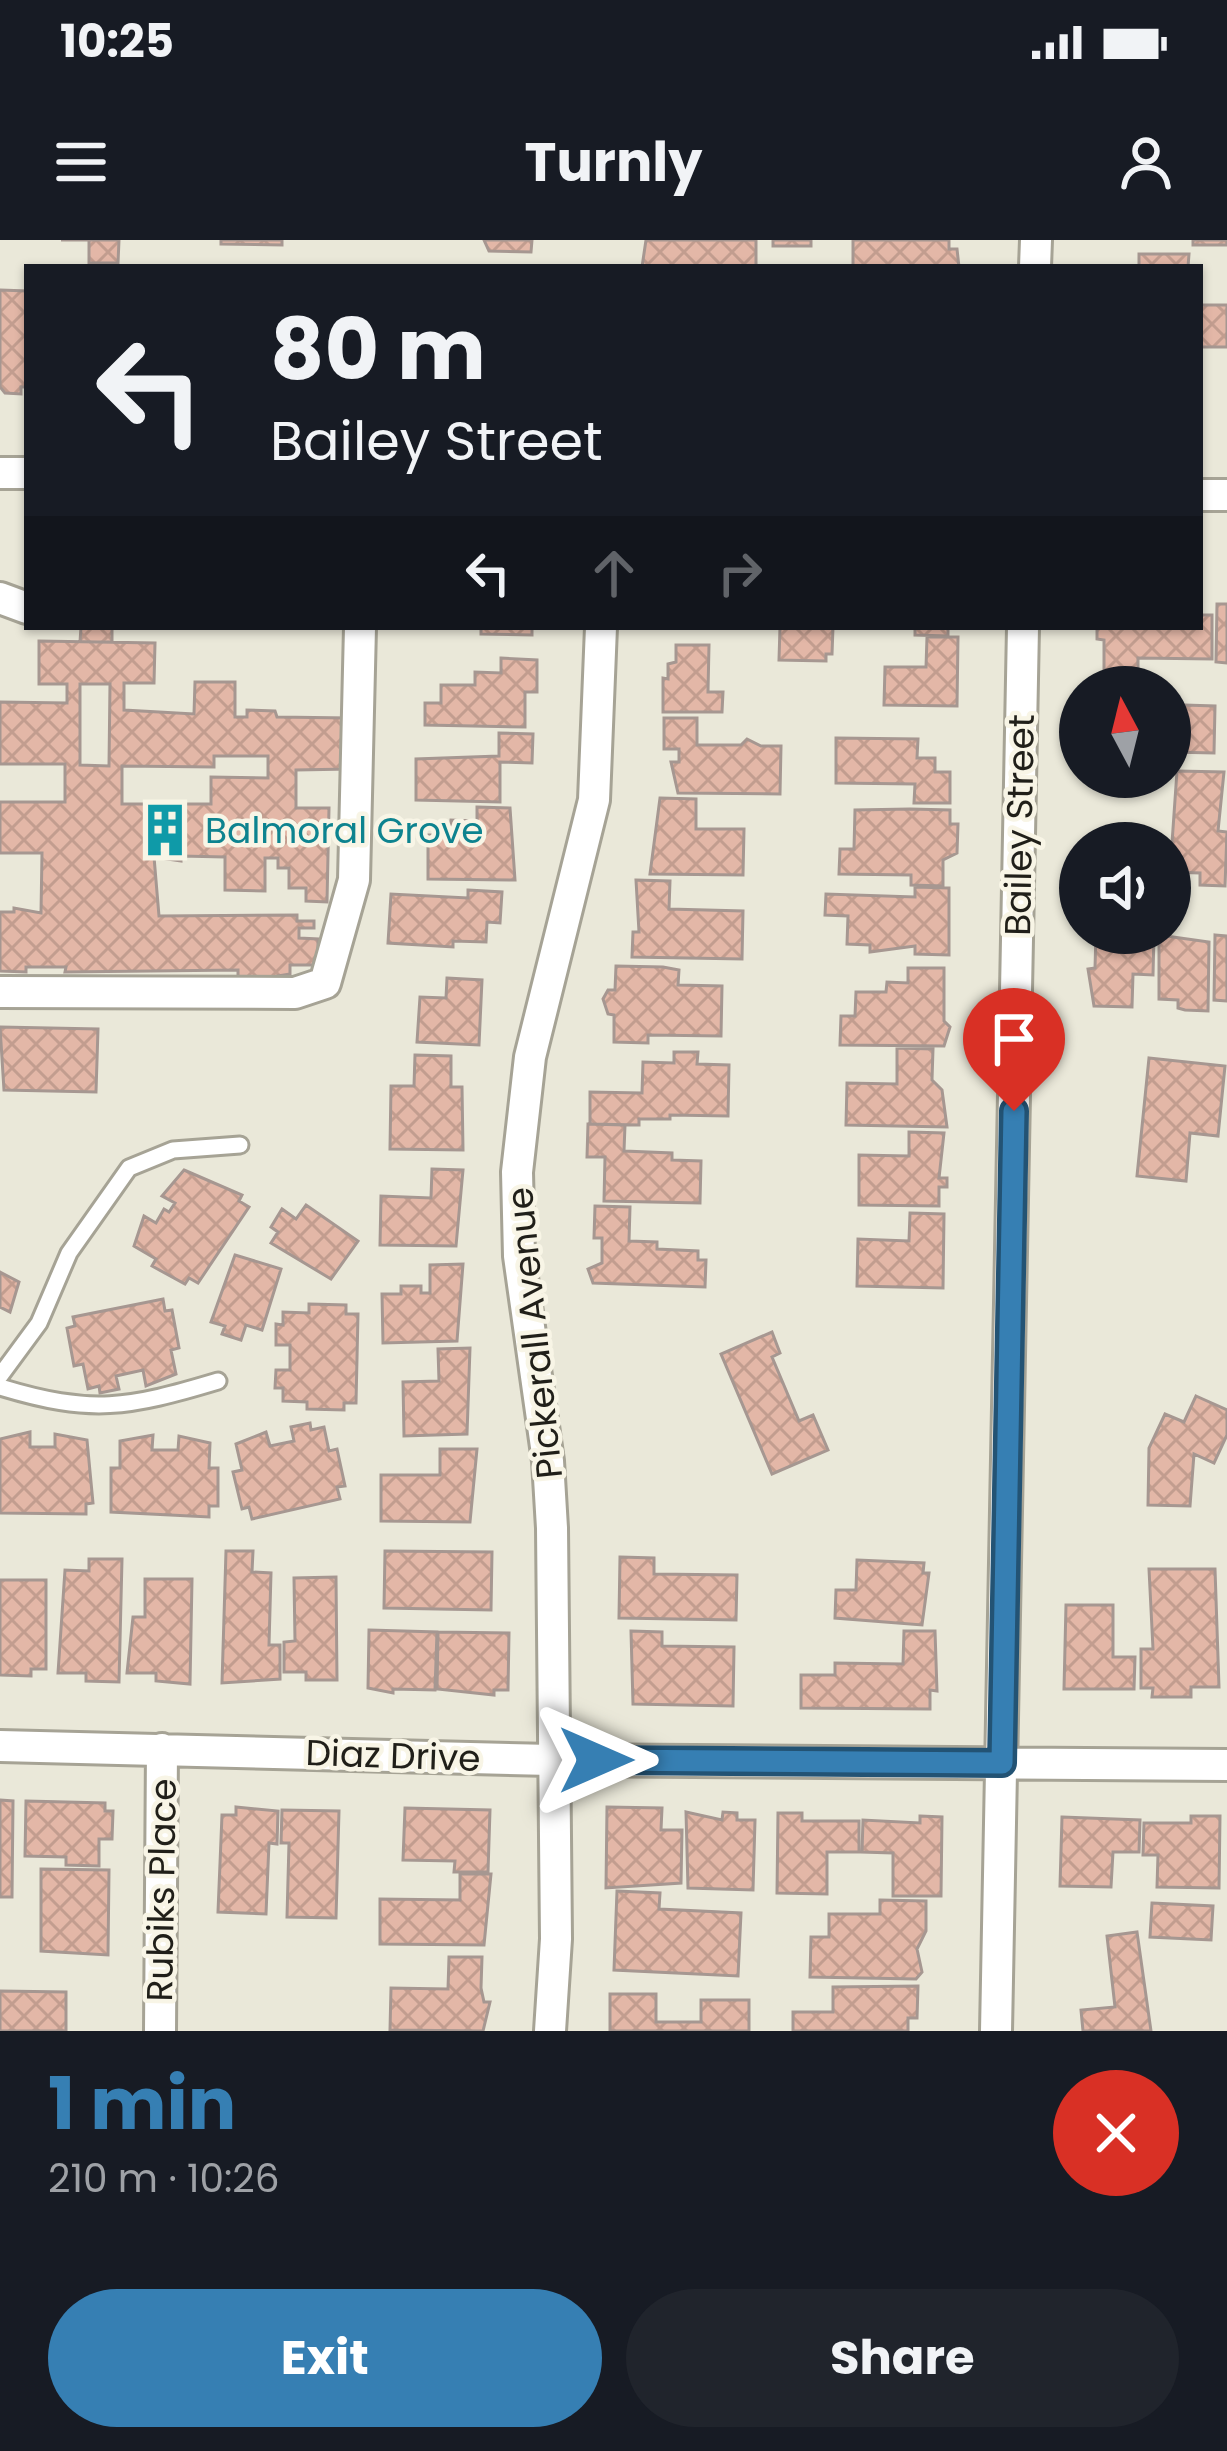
<!DOCTYPE html>
<meta charset="utf-8">
<style>
body{margin:0;font-family:Poppins,sans-serif;background:#20242c;color:#f1f3f6;height:100vh;display:flex;flex-direction:column;font-size:45px;white-space:nowrap}
*{box-sizing:border-box;margin:0}
p{font-size:39px;color:#9ea1a6}
.icon{flex:none;width:66px;height:66px;fill:none;stroke:currentColor;stroke-width:2;stroke-linecap:round;stroke-linejoin:round}
.map{position:relative;height:1791px;overflow:hidden}
.sheet{display:flex;flex-direction:column;background:#171b24;flex:1}
.sheet>*{flex:none}
.hud{position:absolute;left:24px;top:24px;width:1179px;height:366px;border-radius:0px;box-shadow:0 3px 9px #0004;background:#171b24;color:#f1f3f6;overflow:hidden}
.needle{width:78px;rotate:353deg}
.fabs{position:absolute;left:1059px;top:426px;display:grid;gap:24px}
.fabs a{display:grid;place-items:center;width:132px;height:132px;border-radius:50%;background:#171b24;box-shadow:0 3px 9px #0004;font-size:60px}
.pin{position:absolute;display:grid;place-items:center;width:102px;height:102px;color:#fff;margin:-123px -51px;border-radius:50% 50% 50% 0;rotate:-45deg;box-shadow:0 0 12px #0007}
.pin .icon{rotate:45deg}
.me{position:absolute;width:132px;margin:-66px;rotate:90deg;stroke-linejoin:round;filter:drop-shadow(0 0 9px #0008)}
.turn{display:flex;align-items:center;gap:42px;height:252px;padding:0 48px;font-size:54px}
.turn .icon{width:156px;height:156px;stroke-width:2.5}
.turn b{display:block;font-size:84px;line-height:102px}
.lanes{display:flex;align-items:center;height:114px;padding:0 48px;background:#0003;justify-content:center;gap:60px;direction:ltr}
.lanes .off{opacity:.35}
.round{display:grid;place-items:center;flex:none;width:126px;height:126px;border-radius:63px;background:#20242c}
.overview{display:flex;align-items:center;justify-content:space-between;height:204px;padding:0 48px}
h1{font-size:72px;font-weight:700;line-height:90px;color:#367fb3}
.button{display:flex;gap:24px;margin-top:auto;padding:24px 48px}
.button a{flex:1;height:138px;border-radius:72px;background:#367fb3;color:#fff;font-size:48px;font-weight:700;line-height:138px;text-align:center}
.button a+a{background:#20242c;color:#f1f3f6}
.status{display:flex;justify-content:space-between;align-items:center;height:84px;padding:0 60px;background:#171b24;direction:ltr}
.status svg{height:33px;fill:currentColor}
header{display:flex;justify-content:space-between;align-items:center;height:156px;padding:0 48px;background:#171b24;font-size:54px;font-weight:700}
.map>svg:first-child{display:block}
.building{fill:url(#building-cross-hatch);stroke:#a69791;stroke-width:3;fill-rule:evenodd}
.lines{fill:none;stroke-linecap:round;stroke-linejoin:round}
.lane-casing{stroke:#a6a395;stroke-width:21}
.street-casing{stroke:#a6a395;stroke-width:36}
.lane{stroke:#fff;stroke-width:15}
.street{stroke:#fff;stroke-width:30}
.route-casing{stroke:#235374;stroke-width:30}
.route{stroke:#367fb3;stroke-width:21}
.labels{text-anchor:middle;stroke-width:9;stroke-linejoin:round;paint-order:stroke}
.street-label{font-size:36px;fill:#201f19;stroke:#f8f5e6}
.culture-label{font-size:36px;fill:#0d838f;stroke:#f8f5e6;text-anchor:start}
</style>
<div class="status"><b>10:25</b><svg viewBox="0 0 49 12"><path d="M0 12V9h3v3zM5 12V6h3v6zM10 12V3h3v9zM15 12V0h3v12zM26 1h20v11H26zM47 4h2v5h-2z"/></svg></div>
<header><svg class="icon" aria-label="menu" viewBox="0 0 24 24"><path d="M4 6h16M4 12h16M4 18h16"/></svg>Turnly<svg class="icon" aria-label="person" viewBox="0 0 24 24"><circle cx="12" cy="8" r="4"/><path d="M4 21q1-7 8-7t8 7"/></svg></header>
<div class="map">
<svg width="1227" height="1791" viewBox="0 0 1227 1791">
<defs>
<pattern id="building-cross-hatch" width="8" height="8" patternUnits="userSpaceOnUse" patternTransform="scale(3)"><rect width="8" height="8" fill="#e3b7a7"/><path d="M0 0l8 8M0 8l8-8" fill="none" stroke="#c29d8f"/></pattern>
</defs>
<rect width="100%" height="100%" fill="#eae8d9"/>
<path class="building" d="M61 0H119L118 23H89V0Z
M221 0H282V5L221 4Z
M484 0H532L531 12 489 11Z
M646 0H756V27H642Z
M773 0H811V6H773Z
M853 0H949V9H957L959 27H853Z
M1193 0H1227V5H1193Z
M1139 14H1189L1188 27H1139Z
M0 50 27 51V147H21V154L5 153 0 147Z
M1200 65H1227V107H1200Z
M1217 364H1227V423L1216 422Z
M1200 375H1212V419L1138 418V437L1104 436V400L1097 399V387H1200Z
M81 387H112V402H80Z
M481 387H532V395L481 394Z
M780 387H833L832 414H826V421L779 420Z
M915 387H948V396L915 395Z
M927 397H958L957 466 884 465 885 427H926Z
M39 401 155 403 154 443H124V470L194 474 195 442H235V477H247V470L275 471 277 477 349 478V529L296 530V568H329L327 662 306 661V648H289V628H278V618H265V651L225 650V617L181 616V621L154 617 159 676 297 675V681H314V688H299V698L318 699V725H290V734L272 737H238V730L65 732 66 727H26V732L0 731V672H14V668L41 673 42 613H0V562H65V524H0V462L67 463V444H39ZM80 444H110L109 526 80 525ZM214 516H268V538L211 537V564H122V526L214 527Z
M676 405H709L708 452H723L722 472H663V438L668 439V424L676 422Z
M501 418 537 420V452H525V487L425 485V463H441V445H475V432L501 433Z
M1184 465 1215 466 1214 513 1170 512V474H1184Z
M664 478H697V505H741L747 499 761 506H781L780 554 678 553 671 522H679V509H664Z
M499 493 533 494 532 523 500 522V562L416 560V519L499 516Z
M836 498 918 499 917 518H935V532H950V563H914L915 544 836 543Z
M1177 531 1224 532 1218 591 1227 592 1225 646 1200 645V633L1170 632Z
M660 558 696 559V589H744L743 635 650 634Z
M477 567 510 568 515 640 428 639V595H450L451 580 477 581Z
M910 569 950 570V584H958L957 613 943 620V646L911 645V635L839 634 840 609H854L855 570Z
M636 640 670 641 669 669 743 671 742 719 632 717 633 692H639Z
M915 647 949 648V715L915 714V706L870 712V705L847 704 848 676 825 675 826 654 915 657Z
M468 650 502 652 500 683 487 682 486 702 453 701V707L388 703 391 654 468 658Z
M1096 693 1154 694 1153 735 1133 734 1132 767 1094 766 1088 729 1095 728Z
M1159 695 1209 702 1208 771 1185 770 1178 768V760L1159 759Z
M1215 695 1227 696V761L1214 760Z
M616 726 663 727 679 730 678 745 722 746 721 796 648 795V803L614 802V775L608 774 603 759 608 750H615Z
M908 728H944V781L950 787 944 806 840 805 841 776H855L856 752H886L887 742 908 743Z
M447 738 482 740 479 805 417 802 420 757 446 758Z
M0 787 98 789 96 852 4 850Z
M897 808 933 809 932 840 942 850 947 887 846 885 847 843 897 844Z
M674 812H698L697 824 729 825 728 876 670 875V879H639V885L590 884V852L642 853 643 822 674 823Z
M415 815 451 816V847H462L463 910 390 909 391 846H414Z
M1149 818 1225 826 1218 896 1190 893 1186 941 1137 936Z
M588 884 625 885 624 911 672 913V920L701 921 700 963 604 961 605 917H587Z
M909 892 944 893 939 938H947V947H939V966L859 965V915L909 916Z
M432 929 463 930 456 1006 380 1005 381 956 431 958Z
M184 930 242 955 239 961 249 967 198 1043 189 1038 185 1044 152 1026 156 1019 134 1006 144 976 156 983 164 969 169 972 175 963 162 956Z
M306 965 358 1001 331 1039 271 1003 278 992 271 987 282 969 296 979Z
M595 966 630 967 629 1001 657 1002V1009L698 1011V1020H706L705 1047 593 1043 588 1029 602 1023V998H594Z
M910 973 944 974 943 1048 857 1046 858 999 909 1001Z
M235 1015 281 1029 262 1090 246 1085 241 1100 222 1094 225 1086 211 1082Z
M463 1024 457 1101 383 1103 382 1054H401V1046H421V1053H430V1025Z
M0 1032 19 1042 10 1072 0 1067Z
M163 1059 165 1071 172 1070 179 1108 171 1110 176 1134 146 1146 143 1130 116 1136 119 1149 100 1153 99 1146 88 1149 83 1124 74 1126 67 1088 75 1086 73 1077Z
M309 1064 346 1065V1074H358L356 1163H344V1170L307 1169V1162L283 1161V1148H275L276 1130H290V1105H276V1084L283 1085V1072L309 1073Z
M772 1092 780 1113 772 1117 799 1181 813 1175 828 1210 772 1234 721 1114Z
M470 1108 467 1194 404 1196 403 1142 439 1141 438 1109Z
M1196 1156 1227 1170V1195L1214 1223 1194 1214 1190 1266 1148 1265 1149 1208 1165 1174 1184 1182Z
M310 1183 311 1190 324 1187 329 1211 337 1209 345 1246 337 1247 340 1259 252 1279 249 1267 242 1269 233 1232 242 1230 236 1204 266 1192 270 1206 294 1201 291 1187Z
M30 1192V1207H55V1194L87 1200 93 1263 86 1264V1274L0 1273V1199Z
M153 1195 152 1210H178L179 1196 210 1203 209 1228H218V1266H209V1277L111 1272V1228H120V1201Z
M440 1209H477L470 1282 381 1281V1235H440Z
M226 1311H253L252 1332 271 1333 269 1405H280V1439L222 1443Z
M385 1311 492 1312 491 1370 384 1368Z
M620 1317 654 1318V1334L737 1335 736 1380 619 1378Z
M89 1319H122L119 1442 86 1441V1433H58L65 1330 89 1331Z
M857 1320 924 1323 923 1333H929L922 1385 835 1378 836 1350H856Z
M1149 1329H1215L1219 1447H1191V1457H1152L1153 1448H1141V1409H1153Z
M336 1337 337 1440H306V1432H284V1402L295 1401 294 1338Z
M145 1339H192L190 1444 156 1441V1433H127L133 1377H145Z
M0 1340H46V1429H31V1436L0 1435Z
M1066 1365H1113V1417H1135L1134 1449H1064Z
M369 1390 437 1392 435 1450 393 1449V1453L368 1448Z
M631 1391 662 1392V1406L734 1407 733 1466 633 1464Z
M904 1391H935L937 1451 930 1450V1469L801 1468V1435H835V1423L903 1424Z
M438 1392 509 1393 508 1450H494V1455L437 1449Z
M0 1560 13 1561 12 1657H0Z
M26 1561 105 1563V1571H113L112 1599H99V1626L66 1625V1617L25 1616Z
M236 1567 278 1571 277 1604 269 1603 266 1674 218 1672 222 1575H236Z
M607 1567 662 1568 661 1590H682L681 1643 606 1648Z
M405 1568 490 1570 488 1632H454L455 1621 403 1620Z
M282 1570 339 1571 336 1678 287 1677 289 1603H281Z
M686 1572 722 1580 723 1572 737 1573V1580H755L753 1650 688 1648Z
M778 1573H802V1581H859V1612H827V1654L777 1653Z
M920 1576 942 1577 941 1656H893V1613L862 1612 863 1580 920 1583Z
M1191 1576H1220L1219 1648 1157 1647 1158 1615H1143L1144 1583H1191Z
M1062 1577 1140 1580 1139 1612H1113L1111 1647 1060 1646Z
M41 1629 109 1630 108 1715 41 1711Z
M460 1634H491L484 1705 380 1704V1659L460 1660Z
M617 1651 660 1653 659 1669 741 1673 738 1736 614 1730Z
M880 1660 926 1661V1691L917 1709 922 1732 916 1739 810 1737 811 1697H829V1674H880Z
M1152 1663 1213 1666 1211 1700 1150 1697Z
M1137 1692 1151 1791H1083L1081 1770 1115 1767 1107 1696Z
M449 1717H482L481 1748 484 1762H490L483 1791 390 1790 391 1748 448 1749Z
M918 1746 917 1778H908V1791H793V1772H833V1747Z
M0 1751 66 1752V1791H0Z
M610 1754H656V1782H701V1760H749V1791H610Z"/>
<g class="lines">
<defs>
<path id="lane" d="M0 1136 39 1083 69 1013 129 928 173 910 240 905
M0 1147C92 1175 128 1168 218 1141"/>
<path id="street" d="M1035 27 1036 0
M0 233H27
M1200 255H1227
M0 358 27 368
M0 752 295 753 325 743 354 640 360 387
M0 1506 551 1520 1227 1525
M160 1791 162 1509
M550 1791 556 1699 552 1288 548 1221 519 1016 517 932 530 817 594 560 601 387
M996 1791 1023 387"/>
</defs>
<use href="#lane" class="lane-casing"/>
<use href="#street" class="street-casing"/>
<use href="#lane" class="lane"/>
<use href="#street" class="street"/>
</g>
<g class="lines">
<defs>
<path id="route" d="M596 1520 1002 1523 1014 871"/>
</defs>
<use href="#route" class="route-casing"/>
<use href="#route" class="route"/>
</g>
<defs>
<symbol id="building-bare" viewBox="-9 -9 18 18"><path d="M-4-6H4V6H1V3H-1V6H-4ZM-2.5-4.3h1.7v1.8h-1.7ZM.8-4.3h1.7v1.8H.8ZM-2.5-1h1.7V.8h-1.7ZM.8-1h1.7V.8H.8Z" fill="#0f9aa8" stroke="#f8f5e6" stroke-width="2.5" paint-order="stroke"/></symbol>
</defs>
<g fill-rule="evenodd">
<use href="#building-bare" x="127" y="552" width="76" height="76"/>
</g>
<g class="labels">
<g class="street-label">
<text transform="translate(1019 585) rotate(-89)" y="13">Bailey Street</text>
<text transform="translate(534 1093) rotate(-96)" y="13">Pickerall Avenue</text>
<text transform="translate(393 1515) rotate(2)" y="13">Diaz Drive</text>
<text transform="translate(161 1650) rotate(-89)" y="13">Rubiks Place</text>
</g>
<g class="culture-label">
<text x="205" y="603">Balmoral Grove</text>
</g>
</g>
</svg>
<div class="fabs">
<a><svg class="needle" viewBox="-14 -14 28 28"><path d="M0-13l5 13h-10z" fill="#e53935"/><path d="M0 13l5-13h-10z" fill="#9ea1a6"/></svg></a>
<a><svg class="icon" aria-label="sound" viewBox="0 0 24 24"><path d="M4 9h4l5-4v14l-5-4H4zM17 9q2 3 0 6"/></svg></a>
</div>
<div class="pin" style="left:1014px;top:871px;background:#d93025"><svg class="icon" aria-label="arrive" viewBox="0 0 24 24"><path d="M6 21V4h12l-3 4 3 4H6"/></svg></div>
<svg class="me" style="left:596px;top:1520px" viewBox="-20 -20 40 40"><path d="M0-17L14 15 0 8-14 15z" fill="#367fb3" stroke="#fff" stroke-width="4"/></svg>
<div class="hud">
<div class="turn"><svg class="icon" aria-label="left" viewBox="0 0 24 24"><path d="M17 20v-9H6M10 6l-5 5 5 5"/></svg><div><b>80 m</b>Bailey Street</div></div>
<div class="lanes"><svg class="icon" aria-label="left" viewBox="0 0 24 24"><path d="M17 20v-9H6M10 6l-5 5 5 5"/></svg><svg class="icon off" aria-label="ahead" viewBox="0 0 24 24"><path d="M12 20V5M6 11l6-6 6 6"/></svg><svg class="icon off" aria-label="right" viewBox="0 0 24 24"><path d="M7 20v-9h11M14 6l5 5-5 5"/></svg></div>
</div>
</div>
<section class="sheet">
<div class="overview"><div><h1>1 min</h1><p>210 m · 10:26</p></div><a class="round" style="background:#d93025;color:#fff"><svg class="icon" aria-label="close" viewBox="0 0 24 24"><path d="M6 6l12 12M18 6L6 18"/></svg></a></div>
<div class="button"><a>Exit</a><a>Share</a></div>
</section>
